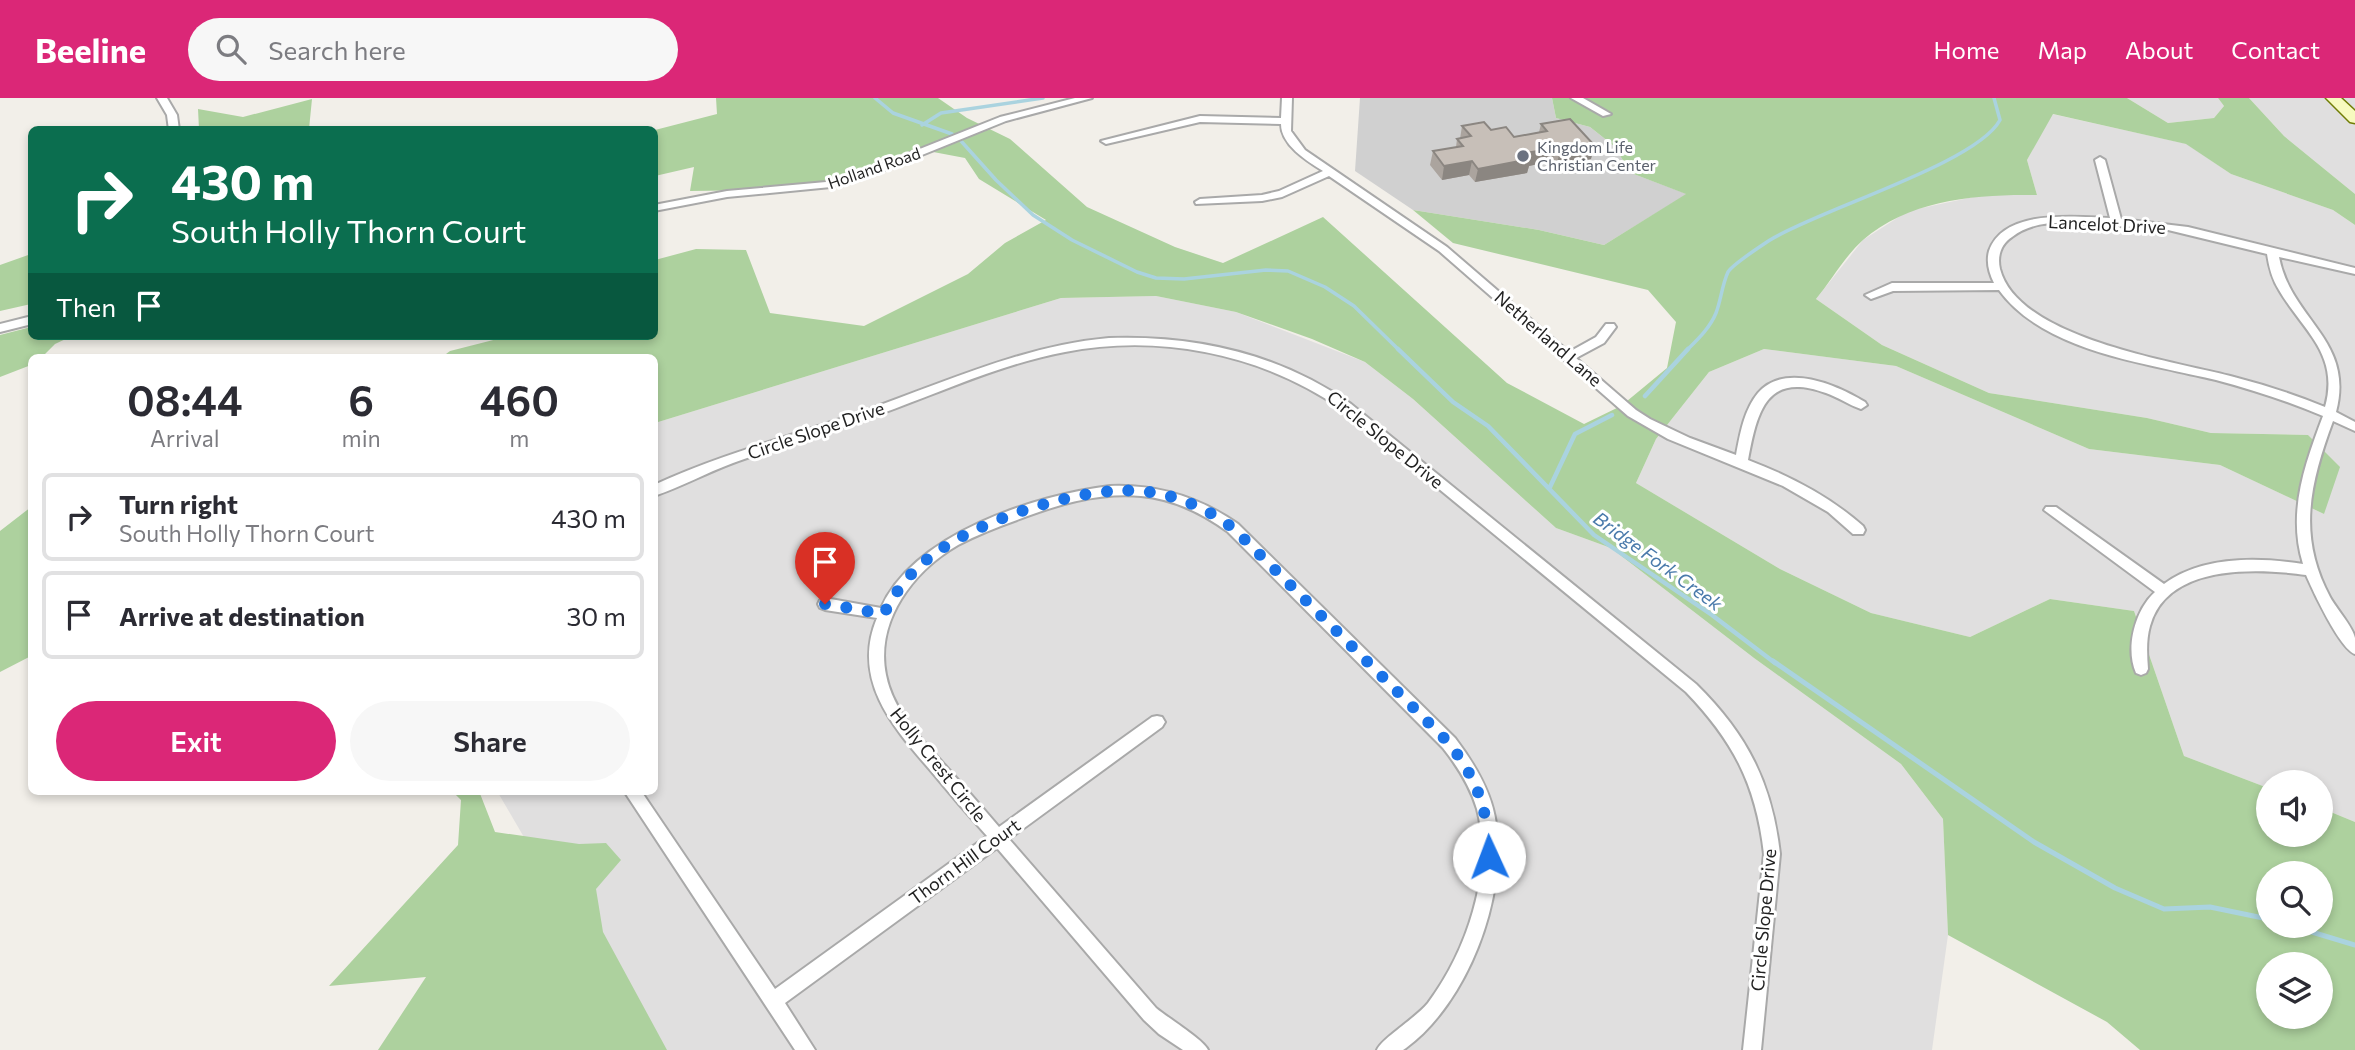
<!DOCTYPE html>
<style>
body{margin:0;font-family:Commissioner,sans-serif;background:#f7f7f7;color:#2b2b33;height:100vh;display:flex;flex-direction:column;font-size:26px;white-space:nowrap}
*{box-sizing:border-box;margin:0}
p{font-size:23px;color:#7c7c81}
.icon{flex:none;width:38px;height:38px;fill:none;stroke:currentColor;stroke-width:2;stroke-linecap:round;stroke-linejoin:round}
.map{position:relative;flex:1;overflow:hidden}
.side{position:absolute;left:28px;top:256px;width:630px;height:441px;display:flex;flex-direction:column;background:#fff;border-radius:10px;box-shadow:0 4px 10px #0003}
.side>*{flex:none}
.guide{position:absolute;left:28px;top:28px;width:630px;height:214px;border-radius:10px;box-shadow:0 4px 10px #0003;background:#0b6e4f;color:#fff;overflow:hidden}
.buttons{position:absolute;left:2256px;top:672px;display:grid;gap:14px}
.buttons a{display:grid;place-items:center;width:77px;height:77px;border-radius:50%;background:#fff;box-shadow:0 4px 10px #0003;font-size:35px}
.pin{position:absolute;display:grid;place-items:center;width:60px;height:60px;color:#fff;margin:-72px -30px;border-radius:50% 50% 50% 0;rotate:-45deg;box-shadow:0 0 7px #0007}
.pin .icon{rotate:45deg}
.me{position:absolute;width:77px;margin:-38px;rotate:358deg;stroke-linejoin:round;filter:drop-shadow(0 0 5px #0008)}
.turn{display:flex;align-items:center;gap:24px;height:147px;padding:0 28px;font-size:32px}
.turn .icon{width:91px;height:91px;stroke-width:2.5}
.turn b{display:block;font-size:49px;line-height:60px}
.then{display:flex;align-items:center;height:66px;padding:0 28px;background:#0003;gap:14px;font-size:26px}
.eta{display:flex;justify-content:space-evenly;align-items:center;height:119px;text-align:center}
.eta b{font-size:42px;font-weight:600;line-height:49px}
.cta{display:flex;gap:14px;margin-top:auto;padding:14px 28px}
.cta a{flex:1;height:80px;border-radius:42px;background:#db2777;color:#fff;font-size:28px;font-weight:600;line-height:80px;text-align:center}
.cta a+a{background:#f7f7f7;color:#2b2b33}
ul{padding:0;list-style:none}
li{display:flex;align-items:center;gap:21px;height:88px;margin:0 14px 10px;padding:0 14px;border:4px solid #e1e1e2;border-radius:10px}
li div{flex:1}
li b{display:block;font-size:26px}
li em{font-style:normal}
header{display:flex;align-items:center;gap:42px;box-sizing:border-box;height:98px;padding:0 35px;background:#db2777;color:#fff}
header strong{font-size:33px}
nav{display:flex;gap:38px;margin-inline-start:auto;font-size:24px}
.search{width:490px;height:63px;background:#f7f7f7;display:flex;align-items:center;gap:18px;box-sizing:border-box;padding:0 24px;border-radius:38px;color:#7c7c81;font-size:26px}
.map>svg:first-child{display:block}
.residential{fill:#e0dfdf}
.religious{fill:#d0d0d0}
.forest{fill:#add19e;fill-rule:evenodd}
.lines{fill:none;stroke-linecap:round;stroke-linejoin:round}
.stream-far2{stroke:#aad3df;stroke-width:3.5}
.stream-far1{stroke:#aad3df;stroke-width:4.5}
.stream{stroke:#aad3df;stroke-width:5}
.street-casing{stroke:#a9a9a9;stroke-width:4}
.secondary-casing{stroke:#707d05;stroke-width:3}
.street{fill:#fff;fill-rule:evenodd}
.secondary{fill:#f7fabf;fill-rule:evenodd}
.wall{fill:#aba49e}
.shaded-wall{fill:#8b8681}
.building{fill:#c7bfb8;stroke:#8b8681;stroke-width:2}
.route{stroke:#1a73e8;stroke-width:12;stroke-dasharray:0 21.6}
.worship-dot{fill:#6b7280;stroke:#fff;stroke-width:2.5}
.labels{text-anchor:middle;stroke-width:6;stroke-linejoin:round;paint-order:stroke}
.far-worship-label{font-size:16px;fill:#5b616d;stroke:#fff;text-anchor:start}
.far-street-label{font-size:16px;fill:#222;stroke:#fff}
.street-label{font-size:18px;fill:#222;stroke:#fff}
.water-label{font-size:19px;font-style:italic;fill:#4a7aab;stroke:#fff}
</style>
<header>
<strong>Beeline</strong>
<div class="search"><svg class="icon" aria-label="search" viewBox="0 0 24 24"><circle cx="10" cy="10" r="6"/><path d="M15 15l6 6"/></svg>Search here</div>
<nav><a>Home</a><a>Map</a><a>About</a><a>Contact</a></nav>
</header>
<div class="map">
<svg width="2355" height="952" viewBox="0 0 2355 952">
<rect width="100%" height="100%" fill="#f2efe9"/>
<path class="residential" d="M2127 0H2218L2224 8 2214 20 2168 25Z
M2249 0H2355V96L2284 38Z
M2052 16 2187 46 2231 76 2333 112 2355 127V724L2321 710 2320 684H2268V690L2184 658 2134 513 2050 501 1970 539 1871 515 1780 471 1636 385 1656 341 1709 274 1764 251 1896 268 2089 351 2220 367 2324 416 2308 337 2211 335 2147 320 1989 295 1882 247 1816 201 1863 142 1908 113 1987 96 2037 97 2027 62Z
M1156 198 1236 214 1365 264 1413 301 1556 430 1611 450 1754 560 1901 666 1943 721 1948 837 1932 952H648L497 693H654L655 325 1061 200Z"/>
<path class="religious" d="M1360 0H1552L1556 20 1590 29 1614 48 1631 75 1687 96 1604 147 1539 132 1413 112 1355 73Z"/>
<path class="forest" d="M716 0H938L967 20 1010 41 1087 109 1175 149 1223 165 1323 119 1507 285 1584 326 1621 308 1667 270 1676 224 1648 192 1453 145 1413 112 1539 132 1604 147 1686 96 1631 75 1614 48 1590 29 1556 20 1552 0H2127L2168 25 2214 20 2224 8 2218 0H2249L2284 38 2355 96V127L2333 112 2231 76 2186 46 2053 16 2027 62 2037 97C1978 96 1910 101 1863 142 1845 158 1831 183 1816 201L1882 247 1989 295 2147 320 2211 335 2308 337 2340 369 2324 416 2220 367 2089 351 1896 268 1764 251 1709 274 1656 341 1636 385 1780 471 1871 515 1970 539 2050 501 2134 513 2184 658 2268 690V737H2320L2321 710 2355 724V952H2140L2107 924 1948 837 1943 721 1901 666 1754 560 1611 450 1556 430 1413 301 1365 264 1312 241 1236 214 1156 198 1061 200 655 325 654 259H442L450 253 509 238H654L655 162 696 151 746 152 770 215 864 228 968 176 1005 145 1046 122 979 81 965 60 928 53 857 81 766 92 690 93 694 69 655 78V32L717 16ZM2268 775H2320V828H2268ZM2268 866H2320V919H2268Z
M312 1 309 31H199L198 11 243 19Z
M31 156V206L0 213V167Z
M31 229 32 238H72L55 246 42 259H32L31 267 0 279V237Z
M31 409V558L0 574V433Z
M452 693H479L495 734 579 746 606 745 621 762 596 791 603 834 667 952H378L426 879 329 888 458 747 461 702Z"/>
<g class="lines">
<path class="stream-far2" d="M875 0 893 15 952 36
M922 27 941 15 1043 0
M961 43 996 82 1033 117 1072 142 1137 174 1156 180 1184 181 1266 172 1288 173 1325 189 1354 208 1400 253
M1686 253C1697 242 1710 230 1716 215 1721 202 1722 187 1728 174 1733 166 1761 148 1770 142 1820 111 1976 66 2000 22L1994 0"/>
<path class="stream-far1" d="M1398 251 1453 304 1488 328 1594 437 1712 517 1775 565
M1645 298 1688 251
M1550 389 1575 336 1612 317"/>
<path class="stream" d="M1773 563 2034 744 2115 790 2164 811 2210 809 2268 821
M2292 828 2355 847"/>
<defs>
<path id="street" d="M157 0H167L177 17 179 32H169L167 17Z
M1075 0H1092L1006 23 880 74 831 89 727 99 654 113V107L727 93 826 84 872 70 1000 19Z
M1282 0H1292L1291 33 1305 52 1447 149 1569 254 1596 239 1606 226H1614L1616 229 1604 245 1576 260 1636 312 1650 321 1690 340 1736 357C1740 336 1744 312 1758 295 1785 264 1837 287 1865 304L1867 307 1861 311C1849 307 1838 299 1826 295 1766 273 1757 314 1748 362 1790 378 1829 398 1863 428L1865 432 1863 436H1853L1828 414 1783 388 1668 341 1628 318 1439 153 1329 78 1282 99 1262 103 1196 106 1195 104 1200 101 1262 97 1279 93 1323 73C1307 63 1281 47 1281 26L1200 24 1106 46 1101 43 1200 18 1281 20Z
M1571 0H1583L1611 16 1603 18Z
M2100 59 2105 62 2121 121 2188 129 2355 170V176L2279 159C2291 222 2355 242 2336 314L2355 324V333L2333 323C2310 385 2297 438 2330 499 2336 510 2353 529 2355 540 2355 545 2355 551 2355 556 2340 551 2313 493 2306 477 2256 470 2167 466 2150 528 2146 542 2147 557 2148 571L2146 575 2141 577 2136 575C2125 550 2135 512 2155 494L2044 412 2046 409H2056L2164 486C2202 458 2258 459 2303 466 2287 414 2305 366 2323 318 2288 303 2253 292 2216 282 2147 265 2044 254 1999 192L1893 193 1871 201 1865 197 1892 185H1994C1989 175 1986 164 1989 153 2004 110 2075 119 2110 120L2095 62ZM2073 125 2164 131 2267 156C2269 169 2272 181 2279 192 2303 233 2340 256 2325 309 2296 297 2265 287 2234 279 2174 263 2018 241 2000 171 1997 158 2001 146 2012 139 2030 125 2052 124 2073 125Z
M32 218V226L0 234V226Z
M1109 240C1196 237 1280 256 1351 306L1696 586C1747 636 1772 685 1780 756L1761 952H1743L1764 756C1756 687 1734 644 1686 594L1343 312C1263 256 1160 235 1065 254 1006 265 950 290 894 311 841 331 786 346 733 365 706 375 681 389 654 398V387C719 357 788 339 855 316 939 287 1020 248 1109 240Z
M1110 388C1157 386 1199 399 1238 426L1455 640C1474 665 1492 694 1496 726 1507 801 1467 905 1406 950L1403 952H1377C1381 941 1416 920 1428 905 1466 854 1494 775 1477 711 1470 688 1458 669 1443 650L1228 434C1202 415 1174 401 1141 398 1098 394 1056 407 1017 422 997 429 977 437 958 447 913 473 875 523 886 577 893 613 920 639 943 665 962 686 981 708 999 729L1152 619 1157 618 1162 619 1165 624 1162 629 1009 741 1156 910C1168 920 1204 942 1208 952H1183L1159 936 1144 922 997 750 785 905 815 952H795L624 693H641L775 891 987 738C968 717 949 695 931 673 893 629 851 582 877 520L825 512 820 510 818 506 820 502 825 500 881 510C914 436 1035 397 1110 388Z"/>
<path id="secondary" d="M2326 0H2341L2355 13V25L2350 24Z"/>
</defs>
<use href="#street" class="street-casing"/>
<use href="#secondary" class="secondary-casing"/>
<use href="#street" class="street"/>
<use href="#secondary" class="secondary"/>
</g>
<path class="wall" d="M1541 26 1591 61 1556 68 1552 63 1529 68 1527 75 1475 84 1469 77 1442 82 1430 67 1433 53 1456 49 1457 41H1460L1462 28 1491 32 1514 39 1539 34Z"/>
<path class="shaded-wall" d="M1595 48 1591 61 1556 68 1560 54Z
M1556 50 1552 63 1529 68 1527 75 1475 84 1478 71 1525 55Z
M1472 63 1469 77 1442 82 1444 68Z"/>
<path class="building" d="M1570 21 1595 48 1560 54 1556 50 1525 55 1530 61 1478 71 1472 63 1444 68 1433 53 1463 48 1457 41 1471 38 1462 28 1484 24 1491 32 1506 29 1514 39 1547 33 1541 26Z"/>
<g class="lines">
<path class="route" d="M825 506 884 516C895 493 913 471 934 456 981 421 1082 388 1140 393 1175 396 1205 409 1233 430L1449 645C1478 683 1488 711 1489 759"/>
</g>
<circle class="worship-dot" cx="1523" cy="58" r="7"/>
<g class="labels">
<g class="far-worship-label">
<text x="1537" y="55">Kingdom Life<tspan x="1537" dy="18">Christian Center</tspan></text>
</g>
<g class="far-street-label">
<text transform="translate(874 70) rotate(-19)" y="6">Holland Road</text>
</g>
<g class="street-label">
<text transform="translate(2107 127) rotate(3)" y="6">Lancelot Drive</text>
<text transform="translate(1548 241) rotate(41)" y="6">Netherland Lane</text>
<text transform="translate(816 333) rotate(-19)" y="6">Circle Slope Drive</text>
<text transform="translate(1385 342) rotate(39)" y="6">Circle Slope Drive</text>
<text transform="translate(938 667) rotate(51)" y="6">Holly Crest Circle</text>
<text transform="translate(965 764) rotate(-36)" y="6">Thorn Hill Court</text>
<text transform="translate(1764 822) rotate(-85)" y="6">Circle Slope Drive</text>
</g>
<g class="water-label">
<text transform="translate(1658 463) rotate(36)" y="7">Bridge Fork Creek</text>
</g>
</g>
</svg>
<div class="buttons">
<a><svg class="icon" aria-label="sound" viewBox="0 0 24 24"><path d="M4 9h4l5-4v14l-5-4H4zM17 9q2 3 0 6"/></svg></a>
<a><svg class="icon" aria-label="search" viewBox="0 0 24 24"><circle cx="10" cy="10" r="6"/><path d="M15 15l6 6"/></svg></a>
<a><svg class="icon" aria-label="layers" viewBox="0 0 24 24"><path d="M12 4l9 5-9 5-9-5zM3 14l9 5 9-5"/></svg></a>
</div>
<div class="pin" style="left:825px;top:506px;background:#d93025"><svg class="icon" aria-label="arrive" viewBox="0 0 24 24"><path d="M6 21V4h12l-3 4 3 4H6"/></svg></div>
<svg class="me" style="left:1489px;top:759px" viewBox="-20 -20 40 40"><circle r="19" fill="#fff"/><path d="M0-13L10 11 0 6-10 11z" fill="#1a73e8"/></svg>
<div class="guide">
<div class="turn"><svg class="icon" aria-label="right" viewBox="0 0 24 24"><path d="M7 20v-9h11M14 6l5 5-5 5"/></svg><div><b>430 m</b>South Holly Thorn Court</div></div>
<div class="then">Then<svg class="icon" aria-label="arrive" viewBox="0 0 24 24"><path d="M6 21V4h12l-3 4 3 4H6"/></svg></div>
</div>
<section class="side">
<div class="eta">
<div><b>08:44</b><p>Arrival</p></div>
<div><b>6</b><p>min</p></div>
<div><b>460</b><p>m</p></div>
</div>
<ul>
<li><svg class="icon" aria-label="right" viewBox="0 0 24 24"><path d="M7 20v-9h11M14 6l5 5-5 5"/></svg><div><b>Turn right</b><p>South Holly Thorn Court</p></div><em>430 m</em></li>
<li><svg class="icon" aria-label="arrive" viewBox="0 0 24 24"><path d="M6 21V4h12l-3 4 3 4H6"/></svg><div><b>Arrive at destination</b></div><em>30 m</em></li>
</ul>
<div class="cta"><a>Exit</a><a>Share</a></div>
</section>
</div>
